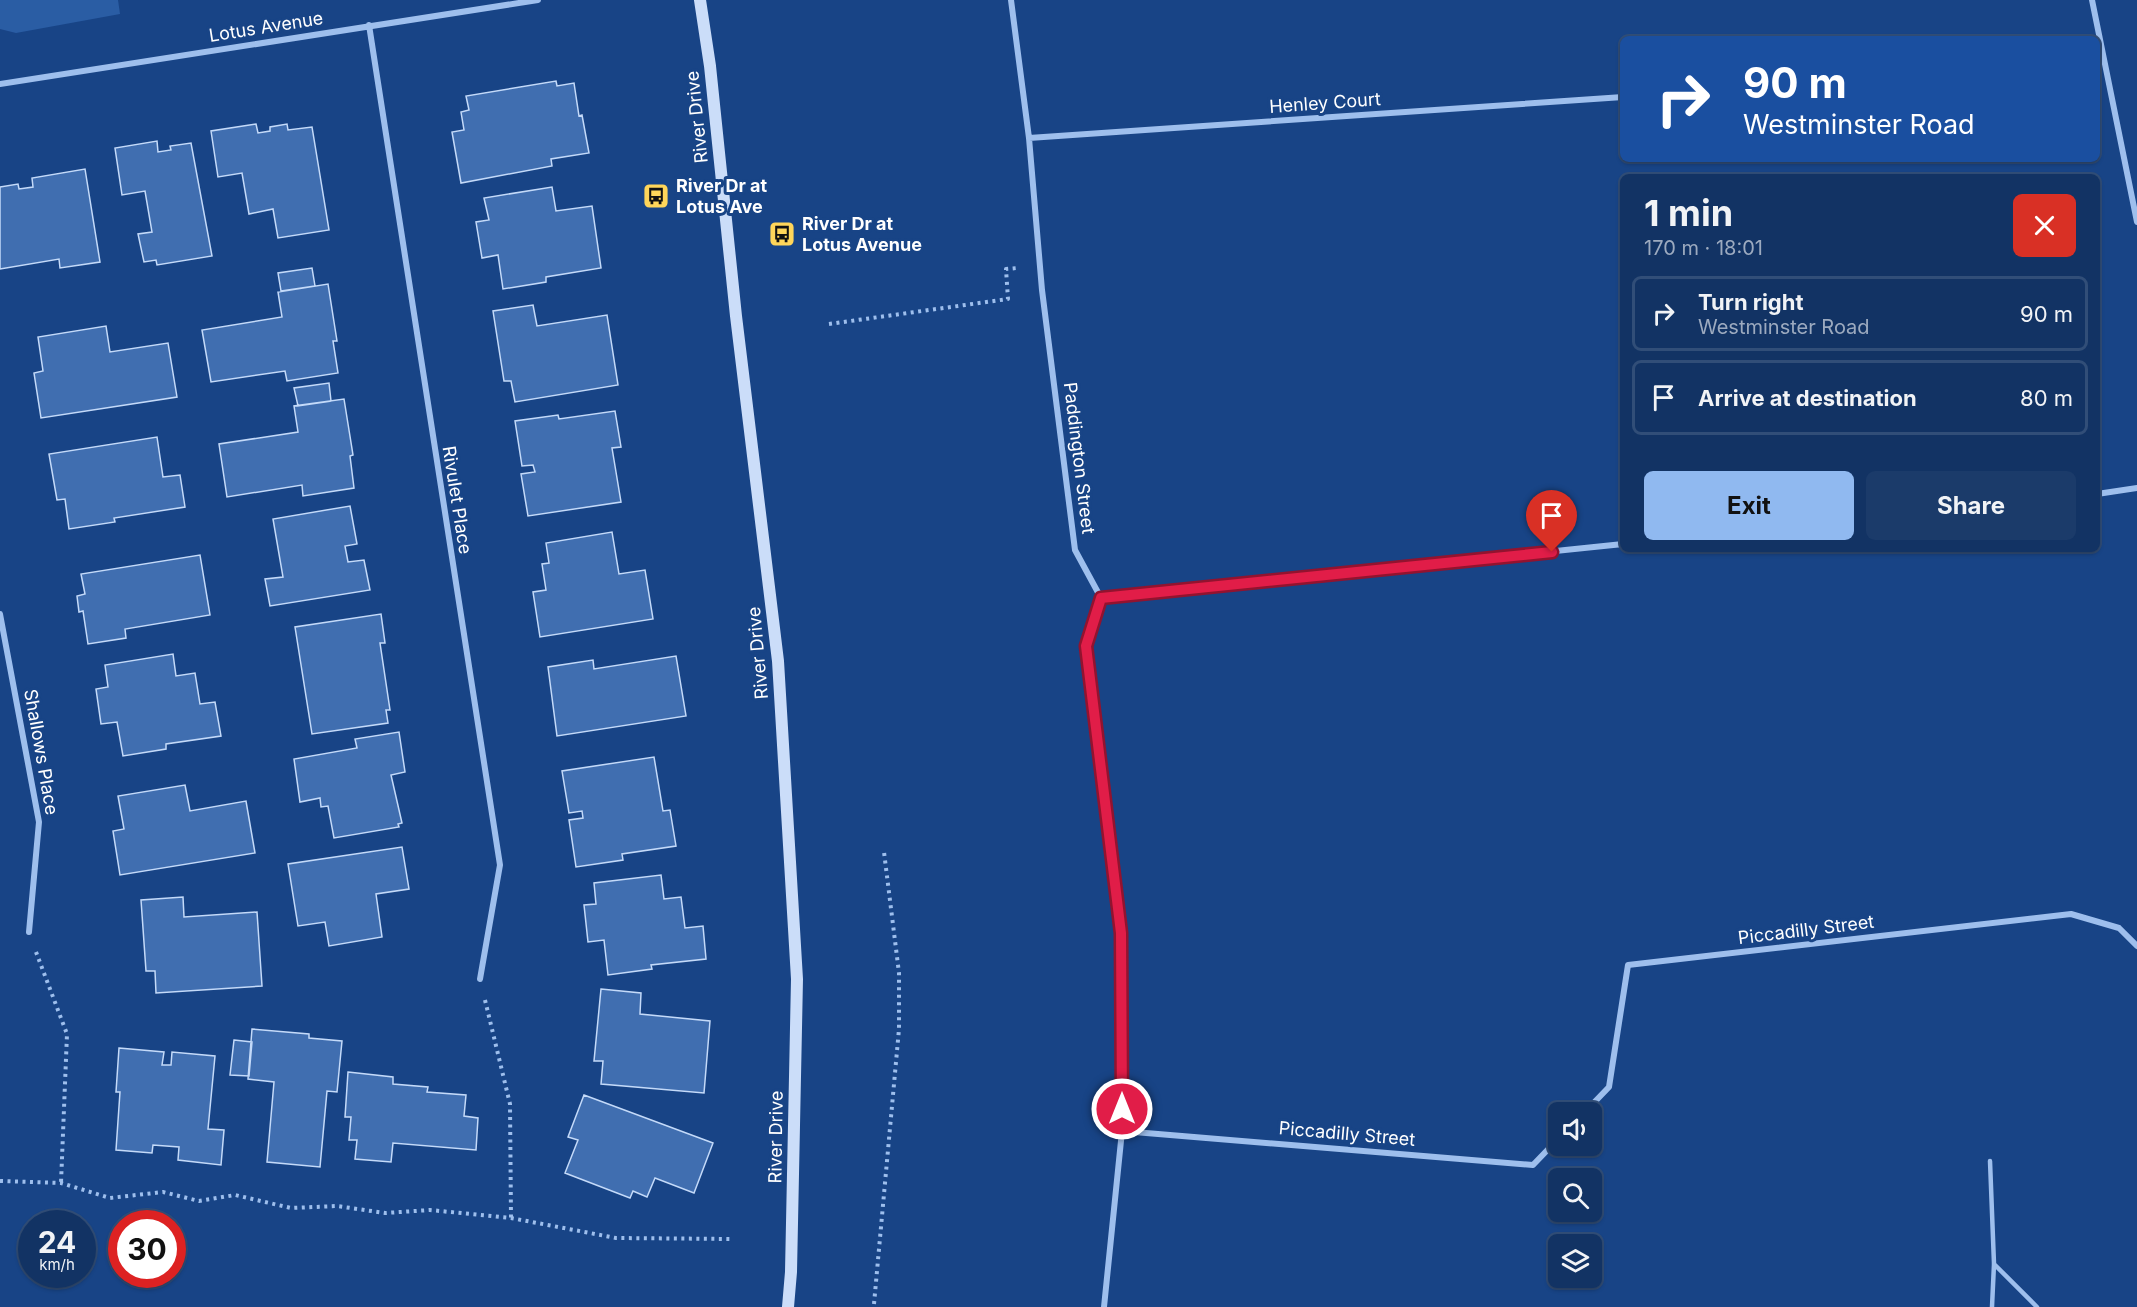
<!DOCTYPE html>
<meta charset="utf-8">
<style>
body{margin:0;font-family:Inter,sans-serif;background:#1b3b6a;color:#f1f3f6;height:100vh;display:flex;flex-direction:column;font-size:22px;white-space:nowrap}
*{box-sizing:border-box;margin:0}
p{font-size:20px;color:#9caabf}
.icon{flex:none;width:33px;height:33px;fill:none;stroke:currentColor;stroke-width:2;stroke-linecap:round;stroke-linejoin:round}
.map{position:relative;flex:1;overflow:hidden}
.details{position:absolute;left:1620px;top:174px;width:480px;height:378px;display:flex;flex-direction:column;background:#123364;border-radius:9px;box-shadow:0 2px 4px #0004,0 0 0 2px #314e78}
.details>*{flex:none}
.top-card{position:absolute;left:1620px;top:36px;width:480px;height:126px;border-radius:9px;box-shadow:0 2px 4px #0004,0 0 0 2px #314e78;background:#1a4fa0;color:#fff;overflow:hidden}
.fabs{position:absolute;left:1548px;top:1102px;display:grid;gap:12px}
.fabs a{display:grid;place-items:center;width:54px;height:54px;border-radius:9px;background:#123364;box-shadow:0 2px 4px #0004,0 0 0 2px #314e78;font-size:30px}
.speed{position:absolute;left:18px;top:1210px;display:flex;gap:12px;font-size:30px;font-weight:700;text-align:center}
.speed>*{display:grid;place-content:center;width:78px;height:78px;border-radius:50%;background:#123364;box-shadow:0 2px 4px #0004,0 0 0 2px #314e78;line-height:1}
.speed small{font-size:15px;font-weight:400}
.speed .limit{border:9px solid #d22;background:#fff;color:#111}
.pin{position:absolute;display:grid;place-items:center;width:51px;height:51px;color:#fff;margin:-62px -26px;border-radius:50% 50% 50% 0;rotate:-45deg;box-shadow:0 0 6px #0007}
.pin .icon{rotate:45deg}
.me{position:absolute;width:66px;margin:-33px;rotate:0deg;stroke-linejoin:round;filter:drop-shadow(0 0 4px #0008)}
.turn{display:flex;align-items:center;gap:21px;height:126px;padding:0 24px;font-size:27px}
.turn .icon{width:78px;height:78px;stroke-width:2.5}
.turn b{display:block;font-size:42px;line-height:51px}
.round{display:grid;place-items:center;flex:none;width:63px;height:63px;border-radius:9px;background:#1b3b6a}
.summary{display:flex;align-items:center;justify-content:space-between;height:102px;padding:0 24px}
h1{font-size:36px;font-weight:700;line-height:45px}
.primary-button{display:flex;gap:12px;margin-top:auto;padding:12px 24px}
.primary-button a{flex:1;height:69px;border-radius:9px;background:#90b9f0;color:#111;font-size:24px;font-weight:700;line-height:69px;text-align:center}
.primary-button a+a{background:#1b3b6a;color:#f1f3f6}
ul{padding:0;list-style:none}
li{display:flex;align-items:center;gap:18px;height:75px;margin:0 12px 9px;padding:0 12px;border:3px solid #314e78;border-radius:9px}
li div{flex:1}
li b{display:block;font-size:22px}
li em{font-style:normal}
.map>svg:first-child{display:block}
.green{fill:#2a5da4}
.building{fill:#406eb0;stroke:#c4daf9;stroke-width:1.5}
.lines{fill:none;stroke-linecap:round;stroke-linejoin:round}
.path{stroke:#9ebfed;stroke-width:4;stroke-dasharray:3 4.5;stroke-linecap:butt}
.service{stroke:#9ebfed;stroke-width:4.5}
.minor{stroke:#9ebfed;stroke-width:6}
.secondary{stroke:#cbddf9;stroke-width:12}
.route-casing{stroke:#92132f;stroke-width:15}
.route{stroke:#e11d48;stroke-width:10}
.labels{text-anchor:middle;stroke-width:6;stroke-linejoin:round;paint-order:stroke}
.street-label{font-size:18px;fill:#fff;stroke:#184486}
.poi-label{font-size:18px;font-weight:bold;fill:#fff;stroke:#184486;text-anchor:start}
</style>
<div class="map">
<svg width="2137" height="1307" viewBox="0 0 2137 1307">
<rect width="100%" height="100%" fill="#184486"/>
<path class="green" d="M0 0H118L120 14 16 33 0 29Z"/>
<path class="building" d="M556 81 557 86 574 83 579 116 582 115 589 153 551 159 552 166 461 183 452 132 464 130 461 112 469 110 466 96Z
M256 124 258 133 270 131V127L287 124 288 130 312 127 329 230 278 238 273 209 249 214 242 173 218 177 211 131Z
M157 141 158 152 171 150 170 146 191 143 212 256 157 265 156 260 144 262 138 234 152 232 145 191 122 195 115 148Z
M85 169 100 262 60 268 59 259 0 269V187L18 184 19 189 33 187 32 178Z
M552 187 556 211 592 206 601 268 546 277V282L503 289 498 255 482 258 476 222 489 220 484 198Z
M312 268 315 286 281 291 278 273Z
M328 284 337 341H333L338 373 287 381 285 371 211 382 202 330 282 317 278 292Z
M533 305 537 326 607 315 618 385 515 402 511 381H504L493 311Z
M106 326 110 352 168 343 177 397 41 418 34 373 43 371 38 337Z
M329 383 331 401 298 406 294 388Z
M344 399 353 455 350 456 354 488 303 496 302 485 227 497 219 444 298 432 294 406Z
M615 411 621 447 612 448 621 502 528 516 521 474 535 472 533 465 522 466 515 421 558 415 559 419Z
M157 437 163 477 180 475 185 507 114 518 115 522 69 529 65 499 57 500 49 454Z
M350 506 357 544 345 546 348 562 364 560 370 590 270 606 265 579 283 577 273 519Z
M612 532 619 574 645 570 653 619 540 637 533 592 546 590 542 564 549 563 546 543Z
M200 555 210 615 125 629 126 638 88 644 83 611 79 612 77 596 85 594 81 574Z
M381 614 385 643H380L390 710H386L388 723 312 734 295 627Z
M173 654 176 676 195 673 200 704 215 702 221 736 166 744V749L123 756 117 722 101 724 96 689 108 687 105 665Z
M676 656 686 716 557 736 548 667 593 660 594 669Z
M399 732 405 772 391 775 402 823 398 824 399 827 334 838 328 806 321 807 320 798 300 802 294 759 357 748 355 739Z
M654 757 663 811 670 810 676 846 622 854 623 860 576 867 569 820 583 818 582 811 569 813 562 771Z
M185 785 190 811 246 801 255 853 120 875 113 831 124 829 118 796Z
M402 847 409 889 376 894 382 937 329 946 325 922 298 926 288 864Z
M661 875 664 899 681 897 685 928 703 926 706 959 651 965 652 969 608 975 604 940 588 942 584 905 596 904 594 883Z
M183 897 184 917 257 912 262 986 156 993 155 971H146L141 900Z
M601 989 641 993 640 1014 710 1021 704 1093 601 1084 603 1061H594Z
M252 1029 309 1034V1038L342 1041 337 1092 327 1091 320 1167 267 1162 274 1082 248 1079Z
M234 1040 252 1042 249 1076 230 1075Z
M119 1048 164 1052 162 1065H171L172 1052 215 1056 208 1129 224 1130 221 1165 178 1160 179 1147 153 1145 152 1153 116 1150 120 1092H116Z
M348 1072 393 1077V1084L428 1087 427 1092 466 1095 464 1116 478 1118 476 1150 393 1143 391 1162 355 1159 357 1140H349L351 1117H345Z
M584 1095 713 1143 694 1193 655 1178 647 1197 633 1191 630 1198 565 1173 578 1140 568 1137Z"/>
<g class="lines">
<path class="path" d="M829 324 1008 299 1006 269 1017 268
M36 952 67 1034 61 1183
M485 1000 510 1104 511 1218
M0 1181 61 1183 110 1198 163 1192 199 1201 235 1195 291 1208 337 1206 385 1213 430 1210 511 1218 616 1238 733 1239
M874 1304 899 1029V973L884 852"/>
<path class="service" d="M1990 1161 1994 1264 1992 1307
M1994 1264 2037 1307"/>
<path class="minor" d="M1011 0 1029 138 1042 290 1075 550 1101 598 1086 646 1121 933 1122 1131 1104 1307
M2092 0 2137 222
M369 25 500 865 480 979
M0 84 538 0
M1029 138 1623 97
M2097 494 2137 488
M1101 598 1623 544
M0 614 39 822 29 932
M1584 1113 1609 1087 1628 965 2071 914 2119 928 2137 946
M1122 1131 1533 1165 1558 1139"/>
<path class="secondary" d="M700 0 710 66 736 316 778 661 797 979 791 1272 788 1307"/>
</g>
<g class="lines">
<defs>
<path id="route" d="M1122 1109 1121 933 1086 646 1101 598 1552 552"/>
</defs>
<use href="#route" class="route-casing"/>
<use href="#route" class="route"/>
</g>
<defs>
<symbol id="bus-square" viewBox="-11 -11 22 22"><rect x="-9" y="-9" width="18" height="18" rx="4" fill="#ffd65a" stroke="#184486"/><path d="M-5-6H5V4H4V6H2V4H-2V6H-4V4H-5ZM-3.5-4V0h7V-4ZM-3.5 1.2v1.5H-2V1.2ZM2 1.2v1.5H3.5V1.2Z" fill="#111"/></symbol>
</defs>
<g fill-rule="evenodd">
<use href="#bus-square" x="641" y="181" width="30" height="30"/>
<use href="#bus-square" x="767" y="219" width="30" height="30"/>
</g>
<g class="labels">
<g class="street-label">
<text transform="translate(266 27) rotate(-9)" y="6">Lotus Avenue</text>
<text transform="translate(1325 103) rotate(-4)" y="6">Henley Court</text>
<text transform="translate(697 117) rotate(-96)" y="6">River Drive</text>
<text transform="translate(1079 458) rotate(83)" y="6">Paddington Street</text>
<text transform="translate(457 500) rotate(81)" y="6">Rivulet Place</text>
<text transform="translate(758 653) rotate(-95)" y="6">River Drive</text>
<text transform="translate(41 752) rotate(80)" y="6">Shallows Place</text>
<text transform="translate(1806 930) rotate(-7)" y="6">Piccadilly Street</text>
<text transform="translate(1347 1134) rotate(5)" y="6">Piccadilly Street</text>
<text transform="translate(776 1137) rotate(-89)" y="6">River Drive</text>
</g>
<g class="poi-label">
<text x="676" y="192">River Dr at<tspan x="676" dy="21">Lotus Ave</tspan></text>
<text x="802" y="230">River Dr at<tspan x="802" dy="21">Lotus Avenue</tspan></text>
</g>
</g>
</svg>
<div class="fabs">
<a><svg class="icon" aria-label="sound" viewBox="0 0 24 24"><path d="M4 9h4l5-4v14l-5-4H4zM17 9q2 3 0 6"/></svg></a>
<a><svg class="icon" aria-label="search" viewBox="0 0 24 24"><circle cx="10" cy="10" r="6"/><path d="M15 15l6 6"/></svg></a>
<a><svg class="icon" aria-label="layers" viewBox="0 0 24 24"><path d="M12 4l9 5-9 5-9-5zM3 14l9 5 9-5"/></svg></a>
</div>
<div class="speed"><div>24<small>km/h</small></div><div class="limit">30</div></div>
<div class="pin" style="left:1552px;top:552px;background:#d93025"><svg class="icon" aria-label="arrive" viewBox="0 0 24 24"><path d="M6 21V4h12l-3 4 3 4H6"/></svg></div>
<svg class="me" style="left:1122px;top:1109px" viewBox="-20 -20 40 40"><circle r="17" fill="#e11d48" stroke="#fff" stroke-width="3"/><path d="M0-11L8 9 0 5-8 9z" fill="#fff"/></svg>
<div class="top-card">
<div class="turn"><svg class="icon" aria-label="right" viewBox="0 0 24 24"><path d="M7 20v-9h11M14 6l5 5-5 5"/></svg><div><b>90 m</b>Westminster Road</div></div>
</div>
<section class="details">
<div class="summary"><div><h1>1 min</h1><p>170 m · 18:01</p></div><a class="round" style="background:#d93025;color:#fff"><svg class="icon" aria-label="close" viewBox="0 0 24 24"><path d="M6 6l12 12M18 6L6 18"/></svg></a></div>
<ul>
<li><svg class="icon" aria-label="right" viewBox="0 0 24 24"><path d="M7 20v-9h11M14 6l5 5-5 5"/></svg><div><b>Turn right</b><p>Westminster Road</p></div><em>90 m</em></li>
<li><svg class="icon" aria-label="arrive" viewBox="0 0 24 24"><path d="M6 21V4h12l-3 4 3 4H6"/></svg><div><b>Arrive at destination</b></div><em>80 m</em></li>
</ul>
<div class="primary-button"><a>Exit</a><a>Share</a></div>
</section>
</div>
